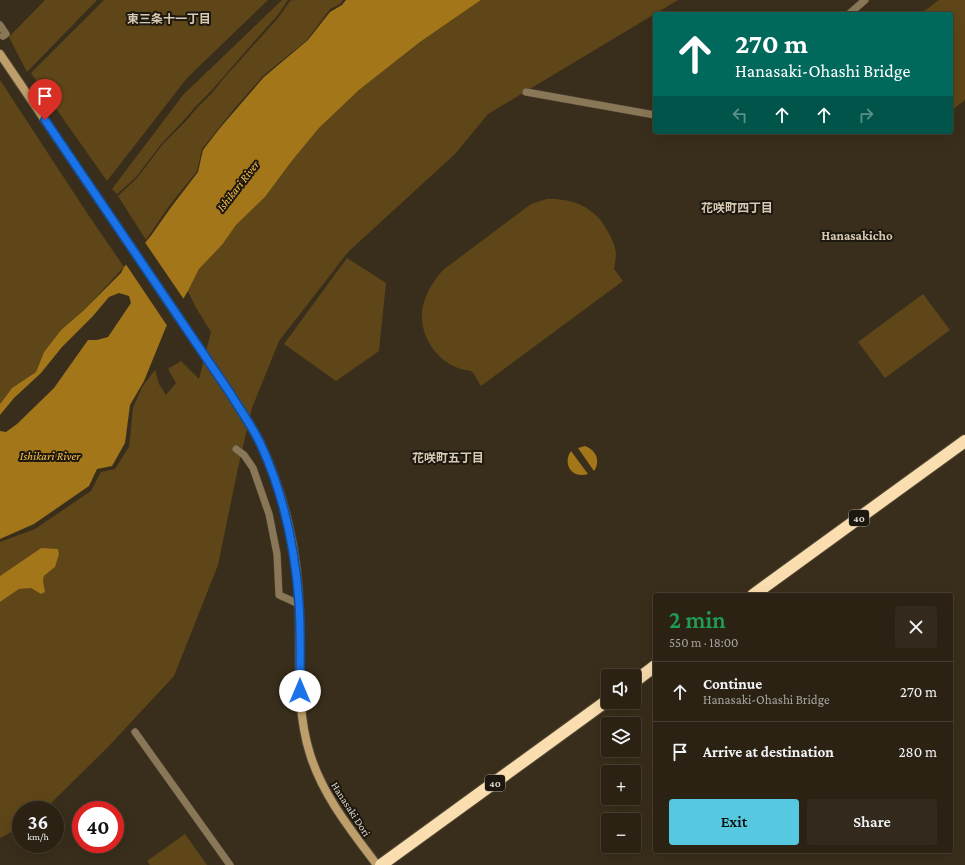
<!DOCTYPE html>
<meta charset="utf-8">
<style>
body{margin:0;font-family:"Crimson Pro","Noto Sans JP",serif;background:#332a1d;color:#f1f3f6;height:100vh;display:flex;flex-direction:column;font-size:15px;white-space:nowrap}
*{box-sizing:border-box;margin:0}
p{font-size:13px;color:#a6a4a0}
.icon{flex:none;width:22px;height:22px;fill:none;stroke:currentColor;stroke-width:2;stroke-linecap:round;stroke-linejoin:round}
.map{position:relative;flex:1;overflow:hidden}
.drawer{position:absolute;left:653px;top:593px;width:300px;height:260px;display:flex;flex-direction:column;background:#2b2214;border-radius:4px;box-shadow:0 4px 16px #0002,0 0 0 1px #473f34}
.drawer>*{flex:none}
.guide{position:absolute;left:653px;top:12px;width:300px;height:122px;border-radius:4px;box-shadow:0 4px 16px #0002,0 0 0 1px #473f34;background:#00695c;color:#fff;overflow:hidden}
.controls{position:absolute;left:601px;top:669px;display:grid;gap:8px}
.controls a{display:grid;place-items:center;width:40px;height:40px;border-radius:4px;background:#2b2214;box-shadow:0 4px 16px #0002,0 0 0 1px #473f34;font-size:20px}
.speed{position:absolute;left:12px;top:801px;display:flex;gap:8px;font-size:20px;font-weight:700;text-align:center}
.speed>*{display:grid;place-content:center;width:52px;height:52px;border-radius:50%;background:#2b2214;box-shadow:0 4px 16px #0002,0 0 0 1px #473f34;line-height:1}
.speed small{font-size:10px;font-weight:400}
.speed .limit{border:6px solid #d22;background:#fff;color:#111}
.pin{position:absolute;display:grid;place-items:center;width:34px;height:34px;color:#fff;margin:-41px -17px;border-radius:50% 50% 50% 0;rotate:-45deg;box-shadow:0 0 4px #0007}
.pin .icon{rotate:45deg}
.me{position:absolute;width:44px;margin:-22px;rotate:0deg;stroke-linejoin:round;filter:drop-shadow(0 0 3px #0008)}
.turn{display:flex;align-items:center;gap:14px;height:84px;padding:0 16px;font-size:18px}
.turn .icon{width:52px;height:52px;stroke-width:2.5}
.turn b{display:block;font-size:28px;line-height:34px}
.lanes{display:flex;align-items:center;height:38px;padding:0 16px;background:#0003;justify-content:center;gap:20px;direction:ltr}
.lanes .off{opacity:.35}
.round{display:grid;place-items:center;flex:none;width:42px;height:42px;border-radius:4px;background:#332a1d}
.overview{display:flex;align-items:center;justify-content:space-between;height:68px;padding:0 16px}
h1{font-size:24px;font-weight:600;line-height:30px;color:#1e9e55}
.button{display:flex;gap:8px;margin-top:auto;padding:8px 16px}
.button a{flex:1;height:46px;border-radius:4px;background:#56c9e1;color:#111;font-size:16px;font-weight:600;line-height:46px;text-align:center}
.button a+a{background:#332a1d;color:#f1f3f6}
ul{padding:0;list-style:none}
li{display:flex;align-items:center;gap:12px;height:60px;padding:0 16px;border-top:1px solid #473f34}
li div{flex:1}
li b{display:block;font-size:15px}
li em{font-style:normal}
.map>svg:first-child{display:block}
.green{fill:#5f4618}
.water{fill:#a27619}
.pier{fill:#392e1b}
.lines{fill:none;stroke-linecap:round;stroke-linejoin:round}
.street-casing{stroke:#534937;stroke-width:8}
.secondary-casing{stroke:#534937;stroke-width:10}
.highway-casing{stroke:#534937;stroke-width:14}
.street{stroke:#8a7757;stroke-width:7}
.secondary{stroke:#be9f6b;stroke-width:8}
.highway{stroke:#fbdeaf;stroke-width:12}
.route-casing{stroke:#114b97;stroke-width:10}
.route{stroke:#1a73e8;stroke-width:7}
.labels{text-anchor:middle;stroke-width:4;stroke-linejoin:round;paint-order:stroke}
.shield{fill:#1c170f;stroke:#a49d93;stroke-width:1}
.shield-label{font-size:10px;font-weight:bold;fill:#ded7cc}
.street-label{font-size:11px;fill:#ded7cc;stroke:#1c170f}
.neighbourhood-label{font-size:12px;font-weight:bold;fill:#d7c9b2;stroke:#1c170f}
.water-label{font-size:12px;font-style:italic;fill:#fec24f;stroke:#1c170f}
.quarter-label{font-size:13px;font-weight:bold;fill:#d7c9b2;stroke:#1c170f}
</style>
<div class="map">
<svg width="965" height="865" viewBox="0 0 965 865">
<rect width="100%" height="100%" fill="#392e1b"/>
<path class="green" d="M45 0H97L27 72 9 37Z
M104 0H268L187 78 107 181 31 73Z
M282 0H288L277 16 259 36 211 91 196 106 185 119 162 143 136 177 117 194 112 189 183 95Z
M293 0H343L340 4 330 9 307 40 264 75 234 109 202 149 197 171 169 206 146 240 118 196 137 178 163 144 186 121 197 108 212 93 224 78 279 17 290 1Z
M481 0H678L488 114 455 154 348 252 279 341 252 408 238 468 218 565 174 676 108 747 44 810H21V827L0 838V602L19 589 31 587 41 594 43 581 44 576 55 567 41 548 0 576V542L35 529 91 491 101 472 115 469 129 447 133 408 142 387 155 370 159 384 166 395 176 383 168 369 181 361 199 379 211 332 195 306 188 291 199 269 222 245 236 225 265 197 291 162 319 128 359 90 420 42Z
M939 0H965V100L951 111V14H920Z
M0 80 87 213 124 267 83 311 61 330 44 352 36 372 12 388 0 404Z
M547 199C572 198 595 207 607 230 611 237 615 245 616 253 616 258 615 264 614 269L623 281 481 386C479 383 474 373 471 371 469 370 467 370 465 370 459 368 453 367 448 363 427 349 416 322 425 299 429 288 436 278 443 270L531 204Z
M347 258 386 283 379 351 336 381 284 344Z
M923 294 950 330 885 378 858 342Z
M185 834 207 865H150L147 861Z"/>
<path class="water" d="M346 0H481L420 42 359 90 319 128 291 162 265 197 236 225 222 245 199 269 188 291 166 327 144 381 130 405 125 443 112 466 97 469 89 486 34 524 0 539V431L6 432 17 424 54 388 88 340H97L108 337 131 303 129 296 119 293 109 297 93 316 62 347 41 373 14 398 0 415V404L12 388 36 372 44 352 61 330 83 311 121 273 124 267 150 237 172 206 198 172 203 150 220 128 264 77 308 40 330 12 342 5Z
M585 446C596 450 601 461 594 471L578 448Z
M571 451 588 474C572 479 562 464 571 451Z
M41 548 58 549 59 554 55 567 44 576 43 581 45 592 41 594 31 588 19 589 0 602V576Z"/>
<path class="pier" d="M144 241 185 301 168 327 125 263Z"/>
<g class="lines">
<defs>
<path id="street" d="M849 14 865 0
M0 25 6 34 3 36
M526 92 655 115
M236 449 244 455 253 468 269 514 277 554 279 595 299 604
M135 732 230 865"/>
<path id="secondary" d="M0 54 230 393C240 410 253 427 261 445 284 494 298 552 299 606 301 655 295 707 310 754 323 796 351 830 377 865"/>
<path id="highway" d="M753 595 965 441
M634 682 655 666
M381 865 608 700"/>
</defs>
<use href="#street" class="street-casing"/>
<use href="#secondary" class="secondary-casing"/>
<use href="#highway" class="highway-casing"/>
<use href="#street" class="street"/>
<use href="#secondary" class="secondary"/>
<use href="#highway" class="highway"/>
</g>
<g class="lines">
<defs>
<path id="route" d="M45 120 230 393C240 410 253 427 261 445 284 495 295 548 299 603 301 632 300 662 300 691"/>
</defs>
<use href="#route" class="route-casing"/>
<use href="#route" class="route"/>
</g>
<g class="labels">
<g class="shield">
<rect x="849" y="510" width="20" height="16" rx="3"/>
<rect x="485" y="775" width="20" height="16" rx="3"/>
</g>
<g class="shield-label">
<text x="859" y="522">40</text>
<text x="495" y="787">40</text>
</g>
<g class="street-label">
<text transform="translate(351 809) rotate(57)" y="4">Hanasaki Dori</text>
</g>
<g class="neighbourhood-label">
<text x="169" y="23">東三条十一丁目</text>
<text x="737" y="212">花咲町四丁目</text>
<text x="448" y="462">花咲町五丁目</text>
</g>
<g class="water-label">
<text transform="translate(238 186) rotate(-52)" y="4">Ishikari River</text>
<text x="50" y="460">Ishikari River</text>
</g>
<g class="quarter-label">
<text x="857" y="240">Hanasakicho</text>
</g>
</g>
</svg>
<div class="controls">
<a><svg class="icon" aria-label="sound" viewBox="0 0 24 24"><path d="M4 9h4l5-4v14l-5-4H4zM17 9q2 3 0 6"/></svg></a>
<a><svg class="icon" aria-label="layers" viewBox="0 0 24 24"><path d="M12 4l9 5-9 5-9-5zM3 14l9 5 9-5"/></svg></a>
<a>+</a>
<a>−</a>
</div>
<div class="speed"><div>36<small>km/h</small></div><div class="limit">40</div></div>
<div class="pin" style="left:45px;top:120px;background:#d93025"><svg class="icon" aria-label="arrive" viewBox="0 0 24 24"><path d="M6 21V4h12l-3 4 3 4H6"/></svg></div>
<svg class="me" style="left:300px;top:691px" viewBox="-20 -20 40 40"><circle r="19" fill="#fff"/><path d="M0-13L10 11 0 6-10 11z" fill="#1a73e8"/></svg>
<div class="guide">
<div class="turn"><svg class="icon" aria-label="ahead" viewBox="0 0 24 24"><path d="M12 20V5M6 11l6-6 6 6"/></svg><div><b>270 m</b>Hanasaki-Ohashi Bridge</div></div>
<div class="lanes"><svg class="icon off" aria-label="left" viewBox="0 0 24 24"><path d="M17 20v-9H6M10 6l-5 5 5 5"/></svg><svg class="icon" aria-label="ahead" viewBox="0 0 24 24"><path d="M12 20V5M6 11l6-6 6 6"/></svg><svg class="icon" aria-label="ahead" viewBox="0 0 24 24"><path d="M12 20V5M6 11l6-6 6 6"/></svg><svg class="icon off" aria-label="right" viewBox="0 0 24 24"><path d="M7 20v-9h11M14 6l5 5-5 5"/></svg></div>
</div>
<section class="drawer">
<div class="overview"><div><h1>2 min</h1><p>550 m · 18:00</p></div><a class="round"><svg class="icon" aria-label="close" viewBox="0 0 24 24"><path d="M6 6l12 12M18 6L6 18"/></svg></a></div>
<ul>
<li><svg class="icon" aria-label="ahead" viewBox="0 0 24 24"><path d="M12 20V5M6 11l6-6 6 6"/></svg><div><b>Continue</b><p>Hanasaki-Ohashi Bridge</p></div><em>270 m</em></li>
<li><svg class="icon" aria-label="arrive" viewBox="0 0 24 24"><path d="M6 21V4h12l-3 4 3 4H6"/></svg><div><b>Arrive at destination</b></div><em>280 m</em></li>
</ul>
<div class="button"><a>Exit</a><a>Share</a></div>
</section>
</div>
